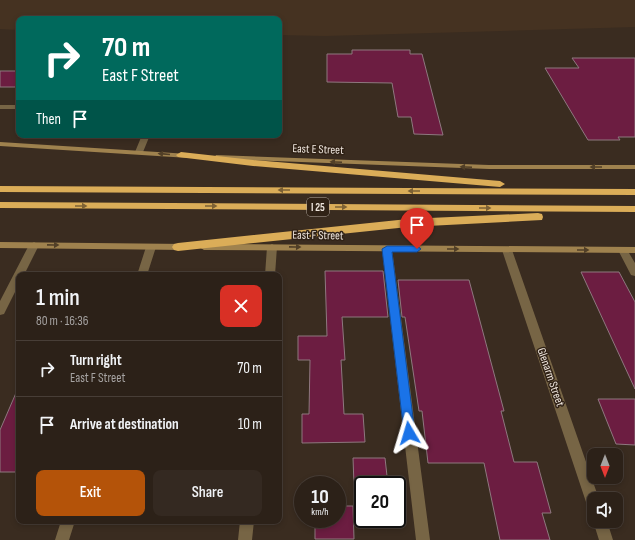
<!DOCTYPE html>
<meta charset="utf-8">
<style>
body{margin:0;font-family:"Sofia Sans Condensed",sans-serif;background:#342921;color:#f1f3f6;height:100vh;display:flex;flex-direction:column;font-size:15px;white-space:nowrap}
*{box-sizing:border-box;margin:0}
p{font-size:13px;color:#a6a3a2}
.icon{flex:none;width:22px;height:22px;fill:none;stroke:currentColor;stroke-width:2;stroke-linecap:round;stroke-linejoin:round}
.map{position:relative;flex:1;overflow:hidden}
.side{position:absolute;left:16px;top:272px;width:266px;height:252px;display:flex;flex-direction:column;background:#2c2118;border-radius:8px;box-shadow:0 2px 6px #0003,0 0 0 1px #483e37}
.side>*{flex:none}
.hud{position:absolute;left:16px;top:16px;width:266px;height:122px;border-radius:8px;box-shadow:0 2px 6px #0003,0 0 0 1px #483e37;background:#00695c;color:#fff;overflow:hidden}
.needle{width:26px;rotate:180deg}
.fabs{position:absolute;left:587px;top:448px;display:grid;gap:8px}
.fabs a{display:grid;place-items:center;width:36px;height:36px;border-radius:8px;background:#2c2118;box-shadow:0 2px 6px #0003,0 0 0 1px #483e37;font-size:20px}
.speed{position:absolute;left:294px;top:476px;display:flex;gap:8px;font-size:20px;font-weight:700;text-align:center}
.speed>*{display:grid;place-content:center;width:52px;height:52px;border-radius:50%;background:#2c2118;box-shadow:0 2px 6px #0003,0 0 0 1px #483e37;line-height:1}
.speed small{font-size:10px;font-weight:400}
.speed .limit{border:2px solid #111;border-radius:6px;background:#fff;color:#111}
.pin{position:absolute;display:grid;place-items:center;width:34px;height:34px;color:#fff;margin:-41px -17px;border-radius:50% 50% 50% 0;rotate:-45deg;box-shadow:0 0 4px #0007}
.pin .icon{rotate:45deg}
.me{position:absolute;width:44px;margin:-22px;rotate:353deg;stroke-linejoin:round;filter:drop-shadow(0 0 3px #0008)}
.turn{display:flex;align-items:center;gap:14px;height:84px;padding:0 20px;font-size:18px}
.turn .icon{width:52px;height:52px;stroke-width:2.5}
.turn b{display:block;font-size:28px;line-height:34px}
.then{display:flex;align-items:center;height:38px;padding:0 20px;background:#0003;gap:8px;font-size:15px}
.round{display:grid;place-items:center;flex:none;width:42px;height:42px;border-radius:8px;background:#342921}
.overview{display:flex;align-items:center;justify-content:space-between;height:68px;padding:0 20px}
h1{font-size:24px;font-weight:600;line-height:30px}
.primary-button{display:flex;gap:8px;margin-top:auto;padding:8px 20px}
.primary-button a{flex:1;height:46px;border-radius:8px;background:#b45309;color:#fff;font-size:16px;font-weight:600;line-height:46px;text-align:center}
.primary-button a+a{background:#342921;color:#f1f3f6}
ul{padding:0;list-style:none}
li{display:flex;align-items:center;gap:12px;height:56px;padding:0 20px;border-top:1px solid #483e37}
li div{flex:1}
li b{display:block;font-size:15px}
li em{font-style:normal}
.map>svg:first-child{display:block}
.built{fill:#453221}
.building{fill:#6c1d41;stroke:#8e787f}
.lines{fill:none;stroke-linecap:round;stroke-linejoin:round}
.lane{fill:#776545;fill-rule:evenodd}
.street{fill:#776545;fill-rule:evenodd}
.secondary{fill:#9f824e;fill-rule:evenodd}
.highway{fill:#dbad58;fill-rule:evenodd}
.oneway{fill:#513f27}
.oneway2{fill:#7d6134}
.route{fill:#1a73e8;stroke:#114b97}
.labels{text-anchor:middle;stroke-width:3;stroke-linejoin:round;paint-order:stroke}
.shield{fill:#302216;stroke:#b5aaa1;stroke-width:1}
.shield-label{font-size:11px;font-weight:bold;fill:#eee5dd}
.street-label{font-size:12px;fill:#eee5dd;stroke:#302216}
</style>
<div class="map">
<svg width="635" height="540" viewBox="0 0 635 540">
<rect width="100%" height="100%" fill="#3a2c20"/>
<path class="built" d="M0 0H635V27L325 36 279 35V19H19V30L0 29Z"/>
<path class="building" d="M352 50H410V54H422L443 135 414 134 411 117H398L392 83 327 82V54H352Z
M572 58H635V137H618L620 140H588L545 68H579Z
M0 71H19V87H0Z
M325 271H383L388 317H342L345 360H341L344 414H363L365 442 302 443V414H309L310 360H298V336H327Z
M581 272H619L635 302V389Z
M398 280H469L504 411H501L514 462H537L551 513H542L550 540H500L484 463H428L422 411H419L405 317H402Z
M19 386V465L16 472H0V430Z
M598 399H635V445L616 444Z
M353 458H385L388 485H354Z
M337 506H353L354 539H315V519H337Z"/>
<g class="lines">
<path class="lane" d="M0 105H19V109H0Z
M142 135H150L143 152 139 154 135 152Z
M151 244 156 247 147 275H137L146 247Z
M387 246 392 249 430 540H416L382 249Z
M623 247 626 248 635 263V276L631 275 618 250Z
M61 521H75L69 540H55Z"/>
<path class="street" d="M34 242 39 245 24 275H19V284L4 314 0 315V301L29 245Z
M272 244 277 247 275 275H265L267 247Z
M507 247 512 250 599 499H594V512L589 510 587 505 502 250Z
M594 518V521H607L613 540H599L593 521Z
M240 521H254L252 540H238Z"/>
<path class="secondary" d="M0 142 189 154 193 156 189 158 0 146Z
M216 155 489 165H635V169H489L219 159 215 157Z
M0 242 186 244 191 247 186 250 0 248Z
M204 244 635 247V253L204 250 199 247Z"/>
<path class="highway" d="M181 152 253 160 500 181 505 184 500 187 253 166 178 157 176 155Z
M0 186 635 189V195L0 192Z
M0 202 635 206V212L0 208Z
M538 213 542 214 543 217 542 220 408 227 178 251 174 250 172 247 174 244 178 243 408 219Z"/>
</g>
<defs><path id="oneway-solid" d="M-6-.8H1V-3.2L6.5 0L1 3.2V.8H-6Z"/></defs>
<g class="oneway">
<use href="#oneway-solid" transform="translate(164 154) rotate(-175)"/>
<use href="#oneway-solid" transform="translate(336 162) rotate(-178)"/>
<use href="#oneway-solid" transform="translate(466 167) rotate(-178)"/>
<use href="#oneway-solid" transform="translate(596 167) rotate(-180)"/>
<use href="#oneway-solid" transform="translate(53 245) rotate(1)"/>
<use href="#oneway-solid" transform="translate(295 247) rotate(1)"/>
<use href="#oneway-solid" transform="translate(453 249)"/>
<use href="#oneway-solid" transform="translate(583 250)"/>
</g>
<g class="oneway2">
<use href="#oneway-solid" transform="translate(284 190) rotate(-180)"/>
<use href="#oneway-solid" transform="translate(414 191) rotate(-180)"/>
<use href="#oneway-solid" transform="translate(81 206)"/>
<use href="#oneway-solid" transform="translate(211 206)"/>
<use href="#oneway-solid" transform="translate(341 207)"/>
<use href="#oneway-solid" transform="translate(485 208)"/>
</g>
<path class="route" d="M387 246H417L421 249 417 252H392L415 433 414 437 409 438 405 437 404 433 382 249Z"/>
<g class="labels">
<rect class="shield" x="307" y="198" width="22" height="18" rx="3"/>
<g class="shield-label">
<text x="318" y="211">I 25</text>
</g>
<g class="street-label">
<text transform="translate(318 149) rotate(2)" y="4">East E Street</text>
<text transform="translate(318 235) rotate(1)" y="4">East F Street</text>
<text transform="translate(551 377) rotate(71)" y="4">Glenarm Street</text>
</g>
</g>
</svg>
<div class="fabs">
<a><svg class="needle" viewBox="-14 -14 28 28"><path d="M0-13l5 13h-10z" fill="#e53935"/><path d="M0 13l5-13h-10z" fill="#a6a3a2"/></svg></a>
<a><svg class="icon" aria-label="sound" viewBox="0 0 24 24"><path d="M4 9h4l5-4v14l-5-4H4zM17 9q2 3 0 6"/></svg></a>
</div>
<div class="speed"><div>10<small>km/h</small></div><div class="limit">20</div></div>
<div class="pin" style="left:417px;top:249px;background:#d93025"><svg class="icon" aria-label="arrive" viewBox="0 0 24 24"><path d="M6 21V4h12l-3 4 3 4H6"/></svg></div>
<svg class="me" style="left:409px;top:433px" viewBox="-20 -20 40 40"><path d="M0-17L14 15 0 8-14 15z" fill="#1a73e8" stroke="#fff" stroke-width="4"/></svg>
<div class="hud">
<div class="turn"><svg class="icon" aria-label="right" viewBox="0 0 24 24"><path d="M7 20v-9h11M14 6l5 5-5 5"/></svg><div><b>70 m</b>East F Street</div></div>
<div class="then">Then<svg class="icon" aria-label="arrive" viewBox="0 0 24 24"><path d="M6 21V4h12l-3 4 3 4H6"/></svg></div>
</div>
<section class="side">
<div class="overview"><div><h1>1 min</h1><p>80 m · 16:36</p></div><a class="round" style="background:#d93025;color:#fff"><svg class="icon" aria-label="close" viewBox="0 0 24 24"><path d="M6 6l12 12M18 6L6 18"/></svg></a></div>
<ul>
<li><svg class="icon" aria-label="right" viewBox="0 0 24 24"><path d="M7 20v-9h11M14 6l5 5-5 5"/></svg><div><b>Turn right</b><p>East F Street</p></div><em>70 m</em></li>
<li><svg class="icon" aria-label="arrive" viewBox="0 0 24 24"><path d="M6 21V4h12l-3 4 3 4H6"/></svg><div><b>Arrive at destination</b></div><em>10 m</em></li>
</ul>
<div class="primary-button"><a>Exit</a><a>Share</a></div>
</section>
</div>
